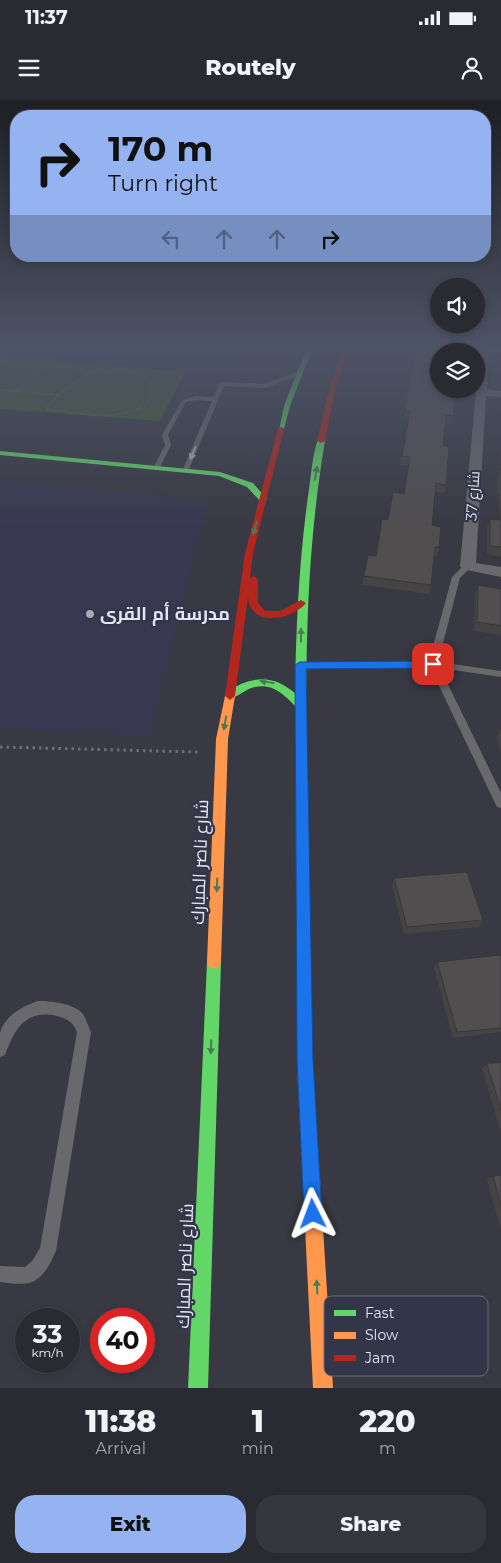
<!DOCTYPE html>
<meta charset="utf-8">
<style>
body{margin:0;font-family:Montserrat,Cairo,sans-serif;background:#36373e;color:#f1f3f6;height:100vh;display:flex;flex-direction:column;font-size:19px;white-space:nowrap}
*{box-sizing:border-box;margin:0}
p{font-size:16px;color:#a5a7ac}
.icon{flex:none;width:28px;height:28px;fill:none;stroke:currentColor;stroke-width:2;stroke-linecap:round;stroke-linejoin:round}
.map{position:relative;height:1288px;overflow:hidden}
.side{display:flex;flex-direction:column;background:#2a2b32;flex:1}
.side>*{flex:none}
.top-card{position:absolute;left:10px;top:10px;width:481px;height:152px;border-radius:20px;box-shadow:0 2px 8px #0003,0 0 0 1px #46474d;background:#95b2f1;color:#111;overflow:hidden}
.tools{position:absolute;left:430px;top:178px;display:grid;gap:10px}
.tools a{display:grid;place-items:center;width:55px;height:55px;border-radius:50%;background:#2a2b32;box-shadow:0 2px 8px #0003,0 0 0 1px #46474d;font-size:25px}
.speed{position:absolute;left:15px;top:1208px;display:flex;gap:10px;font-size:25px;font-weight:700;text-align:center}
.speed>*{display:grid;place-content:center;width:65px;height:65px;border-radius:50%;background:#2a2b32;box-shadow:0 2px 8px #0003,0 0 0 1px #46474d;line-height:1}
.speed small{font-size:12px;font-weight:400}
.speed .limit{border:8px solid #d22;background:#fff;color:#111}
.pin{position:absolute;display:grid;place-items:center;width:42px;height:42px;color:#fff;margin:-21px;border-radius:10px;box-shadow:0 2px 8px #0006}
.me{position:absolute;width:55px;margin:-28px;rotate:357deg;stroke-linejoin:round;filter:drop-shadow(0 0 4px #0008)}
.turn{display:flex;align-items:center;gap:18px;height:105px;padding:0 15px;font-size:22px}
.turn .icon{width:65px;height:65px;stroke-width:2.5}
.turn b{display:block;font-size:35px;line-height:42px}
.lanes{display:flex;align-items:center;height:48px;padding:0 15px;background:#0003;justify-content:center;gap:25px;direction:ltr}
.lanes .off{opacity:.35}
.eta{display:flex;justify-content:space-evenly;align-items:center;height:85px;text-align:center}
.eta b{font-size:30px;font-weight:800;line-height:35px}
.cta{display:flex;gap:10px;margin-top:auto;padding:10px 15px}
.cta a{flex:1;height:58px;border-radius:20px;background:#95b2f1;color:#111;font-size:20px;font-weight:800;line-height:58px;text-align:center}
.cta a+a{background:#36373e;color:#f1f3f6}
.status{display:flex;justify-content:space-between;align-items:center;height:35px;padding:0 25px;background:#2a2b32;direction:ltr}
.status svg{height:14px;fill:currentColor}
header{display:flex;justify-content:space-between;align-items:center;height:65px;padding:0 15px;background:#2a2b32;font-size:22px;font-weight:800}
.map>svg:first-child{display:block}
.built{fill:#383950}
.green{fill:#455832}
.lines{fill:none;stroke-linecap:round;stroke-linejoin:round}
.path-far1{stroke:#6e6e73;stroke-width:2;stroke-dasharray:1 2;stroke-linecap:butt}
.path{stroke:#6e6e73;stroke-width:3;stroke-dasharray:2.5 4;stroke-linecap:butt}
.lane{fill:#69686c;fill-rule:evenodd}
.street{fill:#69686c;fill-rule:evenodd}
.fast{fill:#63d668;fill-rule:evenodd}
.slow{fill:#ff974d;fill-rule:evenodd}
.jam{fill:#b3261e;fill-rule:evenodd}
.wall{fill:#464345}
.building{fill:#514e50;stroke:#393738}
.oneway{fill:#b2b3bc}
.oneway2{fill:#497d56}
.route{fill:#1a73e8;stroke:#114b97}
.poi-dot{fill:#a7a9b4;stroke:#333548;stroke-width:2}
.labels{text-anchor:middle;stroke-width:4.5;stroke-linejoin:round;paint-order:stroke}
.far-street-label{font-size:15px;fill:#e3e5f1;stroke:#333548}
.poi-label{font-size:18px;font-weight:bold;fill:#e3e5f1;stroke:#333548;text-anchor:start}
.street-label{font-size:18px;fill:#e3e5f1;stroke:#333548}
.key{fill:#333548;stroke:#686a7b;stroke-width:1}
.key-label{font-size:14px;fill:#e3e5f1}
</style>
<div class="status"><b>11:37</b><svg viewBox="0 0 49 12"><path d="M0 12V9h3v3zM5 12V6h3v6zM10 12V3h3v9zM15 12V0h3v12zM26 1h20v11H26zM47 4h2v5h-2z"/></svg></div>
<header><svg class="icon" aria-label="menu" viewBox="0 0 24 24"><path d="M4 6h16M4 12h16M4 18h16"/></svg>Routely<svg class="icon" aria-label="person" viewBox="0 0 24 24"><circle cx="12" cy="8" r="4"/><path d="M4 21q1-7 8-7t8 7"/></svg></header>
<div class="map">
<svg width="501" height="1288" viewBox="0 0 501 1288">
<rect width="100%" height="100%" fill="#383943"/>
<path class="built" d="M0 247H241L222 274 0 255Z
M0 381 207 400 151 636 0 628Z"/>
<path class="green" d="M0 255 185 272 160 321 0 309Z"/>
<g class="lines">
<path class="path-far1" d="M0 261C32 263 62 266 93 271 111 273 137 267 150 280L151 299C123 325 80 313 46 309L58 295 0 290
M17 291 47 264
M58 295 92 271"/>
<path class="path" d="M0 647 199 652"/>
<path class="lane" d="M299 271 302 273 301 274 266 288 224 286 189 369 186 371 183 369 212 301 196 300 186 302 168 335 171 345 160 367 157 369 154 367 165 345 162 335 182 300 196 296 214 297 219 284 222 282 265 284Z
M465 464H468L472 466 460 478 438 562 501 571V577L440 568 501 693V708L497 707 430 567 301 568 296 565 301 562 429 561 452 477Z
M38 901C51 901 72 903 82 913 86 918 88 926 91 932L56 1151C51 1163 42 1181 28 1183 20 1185 9 1183 0 1182V1166L25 1167 33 1160 40 1148 77 932C73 922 68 919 57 916 25 909 15 929 5 955L0 957C0 949 0 940 0 933 4 916 23 906 38 901Z"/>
<path class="street" d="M480 247 489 249 487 289 501 291V297L486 296 476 463 501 467V477L462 469 460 466Z"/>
<path class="fast" d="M307 247H313L290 306 284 329 279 330 284 306Z
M318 339 325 341C308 441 305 541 307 643L305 646H297L295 643V606C281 591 268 580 247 590 241 593 236 597 230 599L225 595C228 590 235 587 241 584 262 575 278 579 295 593 296 527 299 462 308 396 311 378 312 356 318 339Z
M0 351 220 372 253 383 267 399 260 401 247 387 219 376 0 355Z
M214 855 219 857 221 862 208 1288H188L207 862 209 857Z"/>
<path class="slow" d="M464 247 501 249V253L467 249Z
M230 592 235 596 228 639 221 862 219 867 214 869 209 867 207 862 216 639 225 596Z
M305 958 311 960 313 966 333 1288H313L297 966 299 960Z"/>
<path class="jam" d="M343 247H349L335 290 325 341 321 343 317 341 329 290Z
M281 327 284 329 253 453 250 478 254 476 258 479V503L265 511H280L301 500 306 503C292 520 250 528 248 497L235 596 230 600 225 596 245 453 278 329Z
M301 639 305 640 307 643 313 966 311 972 305 974 299 972 297 966 295 643 297 640Z"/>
</g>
<path class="wall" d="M415 247 439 251 453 316 452 324 445 323 443 346 446 385 444 393 435 392 432 425 439 447 437 456H434L431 485 429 494 362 485 364 476 376 456 388 420 404 394 408 366 400 365 408 320 403 319Z
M501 352V457L487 454V428L490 419 500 420 499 394 497 393V378L499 369 501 370 500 354Z
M478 485 501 489V535L474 531 475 494Z
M500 630H501V651L496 638Z
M394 778 483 820 479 827 404 834 392 786Z
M501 858V932L453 938 434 868 437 862Z
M501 962V1033L482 968 487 964Z
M501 1075V1130L487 1079 493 1076Z"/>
<path class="building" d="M416 247H430L451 249V251H439V289H456L453 316 446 315 443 346 449 347 446 385 436 383 432 425 441 427 439 447H435L431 485 364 476 368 455 376 456 382 419 388 420 393 392 404 394 410 357 402 356 410 311H405Z
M499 369 501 370V385H499Z
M490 419 501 420V447L490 446Z
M478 485 501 489V526L477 522Z
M467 772 483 820 407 827 394 778Z
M500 855 501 858V928L457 932 437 862Z
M501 962V1010L487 964Z
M501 1075V1106L493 1076Z"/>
<defs><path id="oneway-solid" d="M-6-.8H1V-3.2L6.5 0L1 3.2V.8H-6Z" transform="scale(1.25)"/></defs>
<use class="oneway" href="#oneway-solid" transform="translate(193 353) rotate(113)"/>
<g class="oneway2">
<use href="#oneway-solid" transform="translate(316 373) rotate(-81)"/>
<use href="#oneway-solid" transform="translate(255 428) rotate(105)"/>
<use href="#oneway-solid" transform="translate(301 535) rotate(-90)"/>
<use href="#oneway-solid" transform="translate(267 582) rotate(-171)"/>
<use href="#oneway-solid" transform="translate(225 623) rotate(100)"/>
<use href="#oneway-solid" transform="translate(217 785) rotate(92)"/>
<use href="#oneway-solid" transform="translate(211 947) rotate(92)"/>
<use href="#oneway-solid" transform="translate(317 1187) rotate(-93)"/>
</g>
<linearGradient id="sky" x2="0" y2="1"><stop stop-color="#1f1f25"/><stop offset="0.58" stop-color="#4d5466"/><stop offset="1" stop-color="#4d5466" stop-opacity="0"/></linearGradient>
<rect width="501" height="428" fill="url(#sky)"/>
<path class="route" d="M433 561 438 564 433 568 306 569 313 959 322 1114 320 1120 313 1123 307 1120 304 1114 297 959 295 565 300 562Z"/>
<circle class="poi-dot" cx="90" cy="514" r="5"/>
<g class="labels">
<g class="far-street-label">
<text transform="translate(473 396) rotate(-86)" y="5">شارع 37</text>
</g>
<g class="poi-label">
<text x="100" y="520">مدرسة أم القرى</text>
</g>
<g class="street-label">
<text transform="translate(200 762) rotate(-88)" y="6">شارع ناصر المبارك</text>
<text transform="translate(185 1166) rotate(-88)" y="6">شارع ناصر المبارك</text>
</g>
</g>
<rect x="324" y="1196" width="164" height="80" rx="8" class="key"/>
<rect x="334" y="1210" width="22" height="6" fill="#63d668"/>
<rect x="334" y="1232" width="22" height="7" fill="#ff974d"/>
<rect x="334" y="1255" width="22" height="6" fill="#b3261e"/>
<g class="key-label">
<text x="365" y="1218">Fast</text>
<text x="365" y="1240">Slow</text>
<text x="365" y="1263">Jam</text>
</g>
</svg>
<div class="tools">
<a><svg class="icon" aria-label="sound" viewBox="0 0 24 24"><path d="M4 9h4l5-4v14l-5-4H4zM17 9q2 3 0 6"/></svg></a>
<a><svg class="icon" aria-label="layers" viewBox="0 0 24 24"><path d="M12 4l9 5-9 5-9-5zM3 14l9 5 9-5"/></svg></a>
</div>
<div class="speed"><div>33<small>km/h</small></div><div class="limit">40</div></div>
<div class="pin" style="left:433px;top:564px;background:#d93025"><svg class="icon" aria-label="arrive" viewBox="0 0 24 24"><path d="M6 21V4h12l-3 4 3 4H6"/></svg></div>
<svg class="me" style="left:313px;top:1114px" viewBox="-20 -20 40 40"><path d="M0-17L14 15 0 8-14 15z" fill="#1a73e8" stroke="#fff" stroke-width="4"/></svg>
<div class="top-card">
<div class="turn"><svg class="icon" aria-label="right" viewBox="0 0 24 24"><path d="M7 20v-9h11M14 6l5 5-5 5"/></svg><div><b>170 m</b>Turn right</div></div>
<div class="lanes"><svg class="icon off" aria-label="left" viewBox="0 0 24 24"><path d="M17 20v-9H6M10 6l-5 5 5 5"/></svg><svg class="icon off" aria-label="ahead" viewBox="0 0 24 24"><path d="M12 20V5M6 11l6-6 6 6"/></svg><svg class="icon off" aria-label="ahead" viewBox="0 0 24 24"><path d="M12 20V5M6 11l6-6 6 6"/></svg><svg class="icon" aria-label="right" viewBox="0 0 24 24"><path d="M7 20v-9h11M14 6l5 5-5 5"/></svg></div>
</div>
</div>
<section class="side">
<div class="eta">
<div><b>11:38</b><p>Arrival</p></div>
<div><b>1</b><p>min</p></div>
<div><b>220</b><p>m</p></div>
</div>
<div class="cta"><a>Exit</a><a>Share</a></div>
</section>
